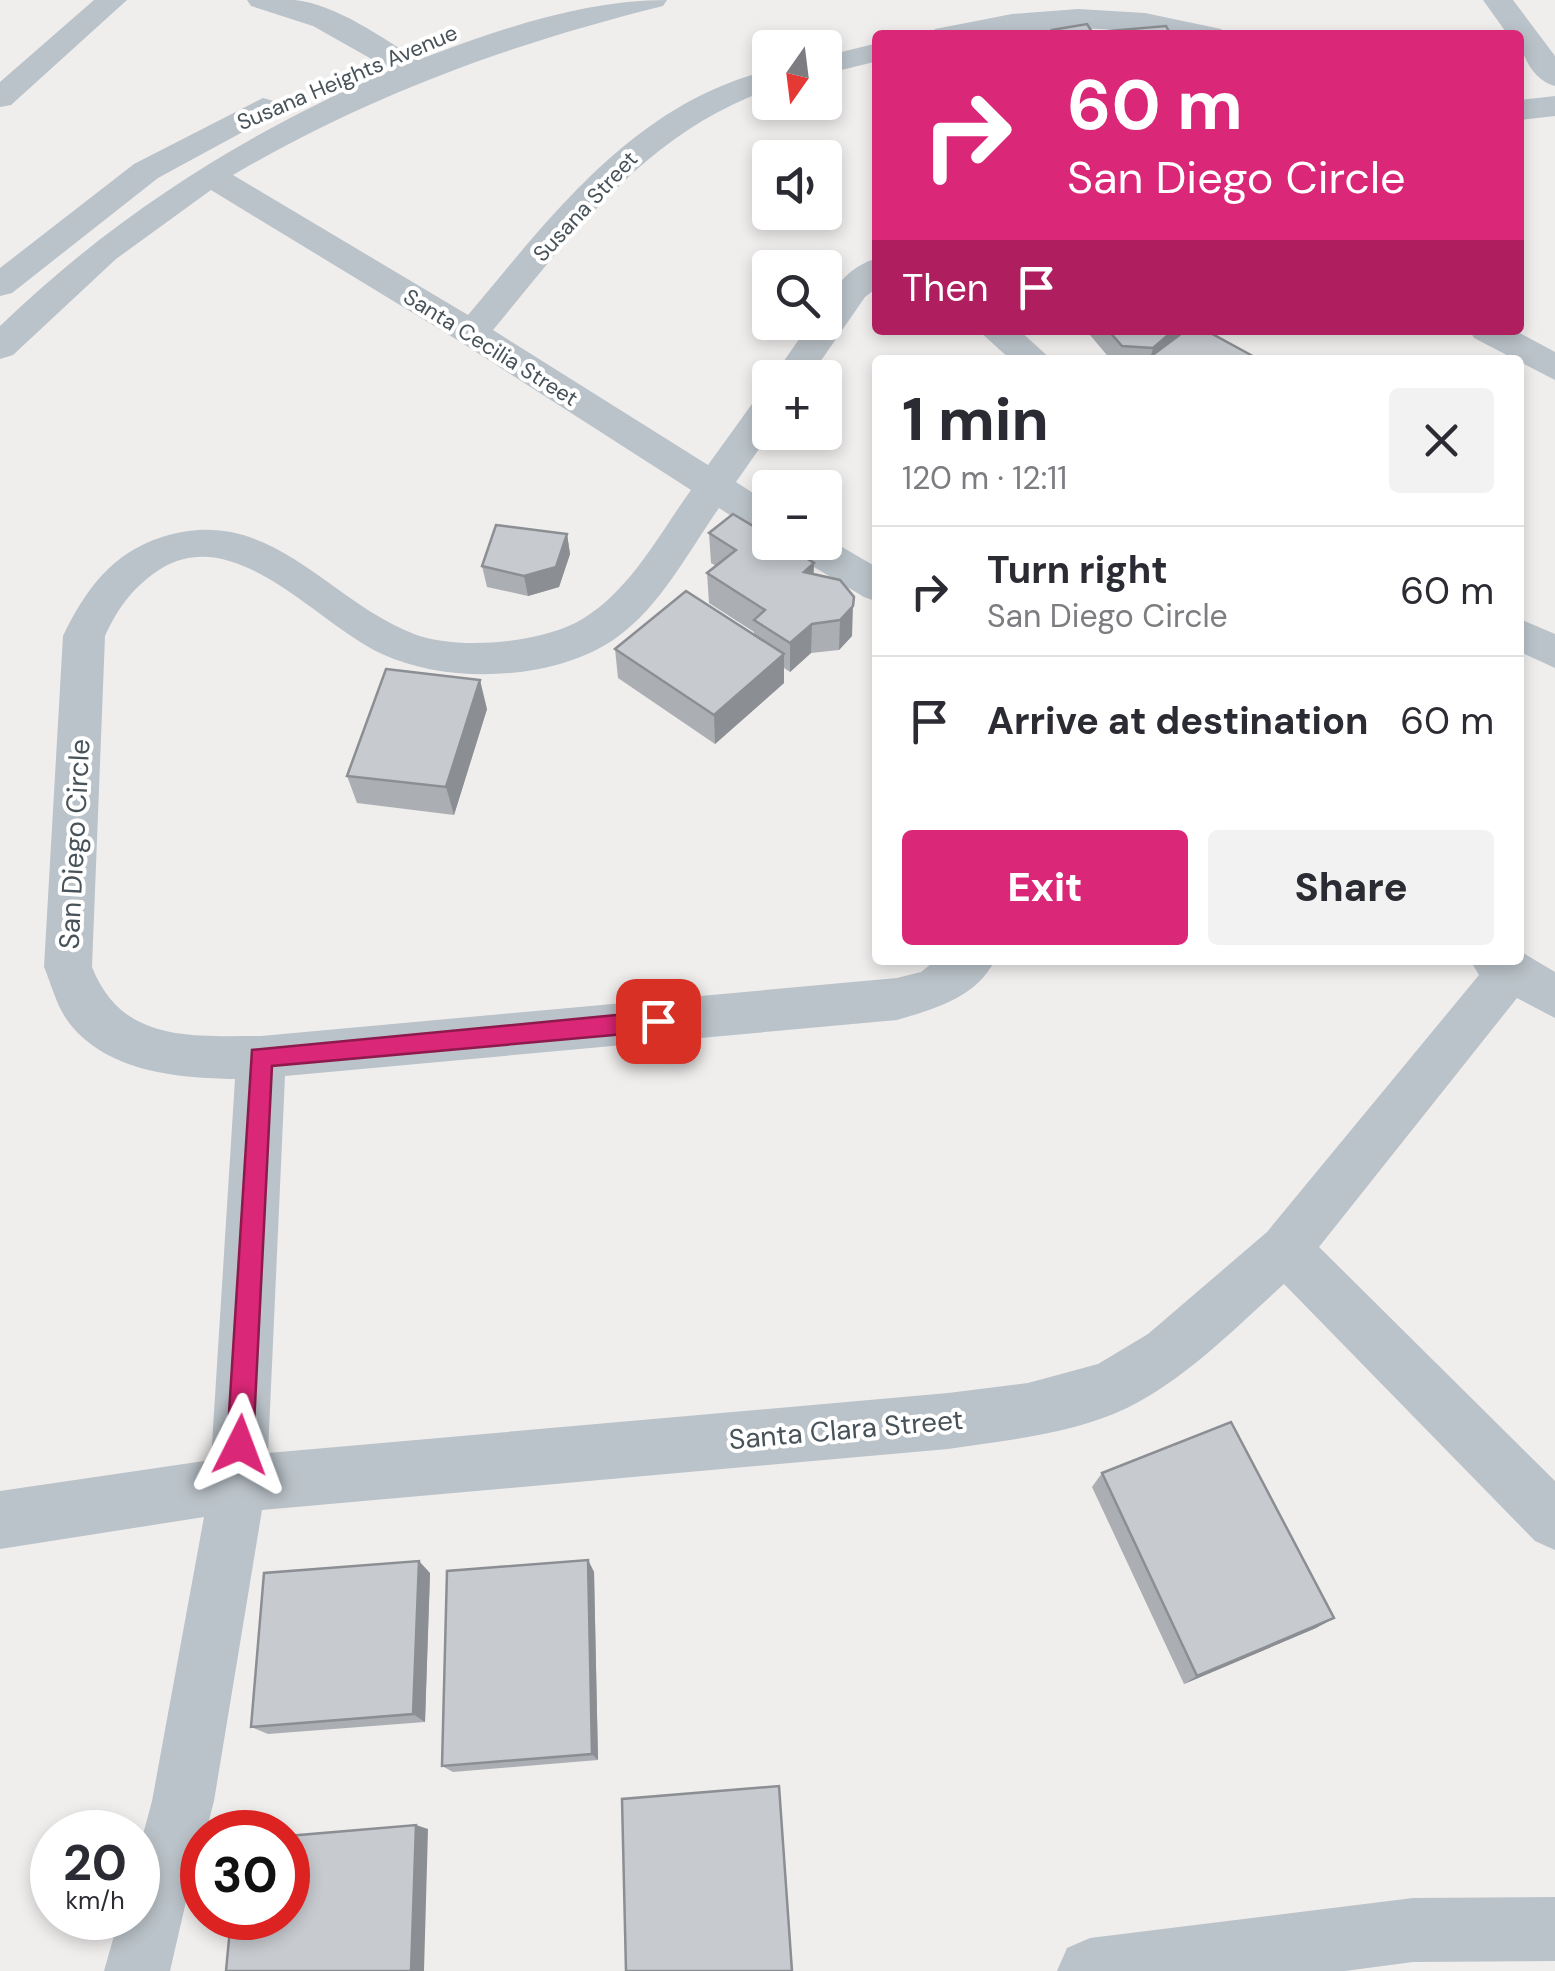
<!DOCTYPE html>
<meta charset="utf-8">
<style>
body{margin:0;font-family:"DM Sans",sans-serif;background:#f2f2f3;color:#2b2b33;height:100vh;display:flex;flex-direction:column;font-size:38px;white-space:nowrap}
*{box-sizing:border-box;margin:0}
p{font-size:32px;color:#7c7c81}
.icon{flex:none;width:55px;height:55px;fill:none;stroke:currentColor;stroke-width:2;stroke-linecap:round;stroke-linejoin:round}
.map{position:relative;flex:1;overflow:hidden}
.sheet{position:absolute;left:872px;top:355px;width:652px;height:610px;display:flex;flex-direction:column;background:#fff;border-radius:10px;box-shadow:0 5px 15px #0003}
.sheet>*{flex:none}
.guide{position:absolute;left:872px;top:30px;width:652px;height:305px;border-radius:10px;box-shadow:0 5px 15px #0003;background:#db2777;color:#fff;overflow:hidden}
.needle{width:65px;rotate:194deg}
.controls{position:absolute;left:752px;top:30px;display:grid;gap:20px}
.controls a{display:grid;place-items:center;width:90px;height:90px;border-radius:10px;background:#fff;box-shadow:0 5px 15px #0003;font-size:50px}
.speed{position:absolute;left:30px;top:1810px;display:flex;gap:20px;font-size:50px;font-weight:700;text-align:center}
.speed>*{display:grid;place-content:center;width:130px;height:130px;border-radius:50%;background:#fff;box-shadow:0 5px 15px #0003;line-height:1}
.speed small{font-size:25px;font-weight:400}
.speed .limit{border:15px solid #d22;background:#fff;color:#111}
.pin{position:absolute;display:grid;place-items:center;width:85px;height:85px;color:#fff;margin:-42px;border-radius:20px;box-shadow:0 5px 15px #0006}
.me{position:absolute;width:110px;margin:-55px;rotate:3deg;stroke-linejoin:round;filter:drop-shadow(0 0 8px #0008)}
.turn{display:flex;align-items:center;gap:35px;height:210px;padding:0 30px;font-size:45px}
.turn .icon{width:130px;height:130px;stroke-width:2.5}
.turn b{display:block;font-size:70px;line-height:85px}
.then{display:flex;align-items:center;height:95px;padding:0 30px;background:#0003;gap:20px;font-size:38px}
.round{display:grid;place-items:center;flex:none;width:105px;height:105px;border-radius:10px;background:#f2f2f3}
.overview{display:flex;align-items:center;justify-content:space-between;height:170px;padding:0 30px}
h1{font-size:60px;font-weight:800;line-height:75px}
.button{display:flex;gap:20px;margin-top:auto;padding:20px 30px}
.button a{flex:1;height:115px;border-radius:10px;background:#db2777;color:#fff;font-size:40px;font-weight:800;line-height:115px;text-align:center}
.button a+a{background:#f2f2f3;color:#2b2b33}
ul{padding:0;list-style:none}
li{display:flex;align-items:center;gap:30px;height:130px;padding:0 30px;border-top:2px solid #e1e1e2}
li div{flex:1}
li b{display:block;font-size:38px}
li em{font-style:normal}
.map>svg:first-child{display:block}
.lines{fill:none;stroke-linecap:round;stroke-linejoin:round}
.street{fill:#bac3c9;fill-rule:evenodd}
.wall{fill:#abafb3}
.shaded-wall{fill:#8b8e92}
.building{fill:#c7cbd0;stroke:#8b8e92;stroke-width:2.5}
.route{fill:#db2777;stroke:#8e194d;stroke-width:2.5}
.labels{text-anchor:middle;stroke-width:8;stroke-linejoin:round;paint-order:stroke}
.far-street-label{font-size:22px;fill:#475259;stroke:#fff}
.street-label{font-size:28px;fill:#475259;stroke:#fff}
</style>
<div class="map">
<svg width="1555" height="1971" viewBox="0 0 1555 1971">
<rect width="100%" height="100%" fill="#f0eded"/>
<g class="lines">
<path class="street" d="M94 0H127L11 105 0 107V82Z
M247 0C263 0 280 0 295 0 338 5 382 38 418 60 498 30 581 0 667 0L663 6C507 45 372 94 233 175L468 315C553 214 635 103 770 70V89C647 132 573 233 493 330L708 465 757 397 770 394 771 432 736 482 770 504V536L756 532 719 508C688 552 661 606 616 638 555 681 449 685 382 654 318 625 237 523 162 568 135 585 118 607 105 636L92 967C122 1043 191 1036 261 1036L897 978 921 972 936 960H995C976 998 934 1009 897 1020L285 1076 268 1453 948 1393 1028 1383 1098 1364 1148 1334 1267 1232 1479 975 1470 960H1520V951L1555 972V1018L1517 998 1319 1247 1555 1481V1550L1535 1541 1284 1284C1235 1328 1187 1378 1127 1408 1073 1434 1007 1440 948 1449L262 1510 214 1801 206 1832H202L170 1971H104L119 1918H138V1853L152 1801 204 1517 0 1549V1491L211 1460 235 1079C178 1078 108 1072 70 1024 57 1008 52 986 44 967L63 636C85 590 112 553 162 537 270 503 325 599 414 634 458 651 545 643 584 618 631 589 660 533 691 490L459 341 211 190 116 259 13 355 0 359V326C115 215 245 133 391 70L313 26 251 6Z
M1483 0H1513L1555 56V86C1534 81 1520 55 1520 35H1508Z
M1078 9 1145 13 1221 29 1225 35 1078 28 992 35H931L935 29 1012 14Z
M878 43V61L825 74V56Z
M1555 96V116L1520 120V100Z
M263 98 274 101 279 108 274 115 158 178 12 293 0 296V268L134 164Z
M878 258V287L865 297 809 378H772L811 322H825C825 293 848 266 878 258Z
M978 330H1019L1052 360H1011Z
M1469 330H1514L1555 352V380L1474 338Z
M825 537 878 568V602L864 597 789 552 784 542H825Z
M1520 619 1555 634V668L1520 652Z
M1555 1897V1961L1413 1962 1345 1971H1057L1067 1948 1090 1938 1413 1898Z"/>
</g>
<path class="wall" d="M1091 330H1205L1260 360H1111L1090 335Z
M709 533 814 574 852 636 839 650 811 653 790 672 784 668V683L715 744 618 678 615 649 754 635V632L709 603 707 573 716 566 711 563Z
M567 534 570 554 559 587 528 596 487 587 482 566Z
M487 709 454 815 357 803 347 776Z
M1102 1473 1334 1618 1316 1628 1184 1684 1092 1487Z
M588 1560 594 1572 598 1760 453 1772 442 1766Z
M430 1573 425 1722 268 1734 251 1727Z"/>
<path class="shaded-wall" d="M1174 330H1186L1150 360 1153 348Z
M567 534 570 554 559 587 528 596 524 576Z
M814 563 813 593 804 572Z
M853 606 852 636 839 650 840 620Z
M812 624 811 653 790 672V643Z
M784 654V683L715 744 714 715Z
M480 680 487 709 454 815 446 787Z
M588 1560 594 1572 598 1760 592 1754Z
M419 1561 430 1573 425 1722 413 1714Z
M1334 1618 1316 1628 1184 1684 1197 1676Z
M416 1825 428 1829 424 1971H411Z"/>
<path class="building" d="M1087 24 1094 35H1055L1052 30Z
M1166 26 1171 35H1109L1108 31Z
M1108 330H1174L1153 348 1122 346Z
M1186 330H1205L1260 360H1146Z
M733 514 770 536V542H781L814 563 804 572 840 580 854 597 853 606 840 620 812 624 790 643 754 620 765 610 707 573 736 550 709 533Z
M496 525 567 534 556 567 524 576 482 566Z
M686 591 784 654 714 715 615 649Z
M386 669 480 680 446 787 347 776Z
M1231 1422 1334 1618 1197 1676 1102 1473Z
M588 1560 592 1754 442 1766 447 1571Z
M419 1561 413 1714 251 1727 264 1573Z
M779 1786 792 1971H626L622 1799Z
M416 1825 411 1971H226L231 1918H288V1836Z"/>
<path class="route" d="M658 1011 666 1014 670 1021 666 1028 658 1031 272 1066 253 1445 249 1455 240 1459 231 1455 227 1445 252 1050Z"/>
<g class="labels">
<g class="far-street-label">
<text transform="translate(347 77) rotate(-23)" y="8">Susana Heights Avenue</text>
<text transform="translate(585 206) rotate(-47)" y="8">Susana Street</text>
<text transform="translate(491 347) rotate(32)" y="8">Santa Cecilia Street</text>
</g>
<g class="street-label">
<text transform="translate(74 844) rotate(-87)" y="10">San Diego Circle</text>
<text transform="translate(846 1429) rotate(-5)" y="10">Santa Clara Street</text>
</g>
</g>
</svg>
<div class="controls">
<a><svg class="needle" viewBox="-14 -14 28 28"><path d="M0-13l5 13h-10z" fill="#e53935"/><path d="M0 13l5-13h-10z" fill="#7c7c81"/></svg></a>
<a><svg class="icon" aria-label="sound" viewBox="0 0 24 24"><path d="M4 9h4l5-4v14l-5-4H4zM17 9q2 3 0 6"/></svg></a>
<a><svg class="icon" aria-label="search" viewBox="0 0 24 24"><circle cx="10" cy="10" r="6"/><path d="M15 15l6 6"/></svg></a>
<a>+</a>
<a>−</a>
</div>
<div class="speed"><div>20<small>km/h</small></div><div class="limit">30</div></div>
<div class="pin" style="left:658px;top:1021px;background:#d93025"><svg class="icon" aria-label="arrive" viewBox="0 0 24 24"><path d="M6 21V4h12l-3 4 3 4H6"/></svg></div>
<svg class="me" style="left:240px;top:1445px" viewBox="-20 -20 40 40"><path d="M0-17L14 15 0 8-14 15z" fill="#db2777" stroke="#fff" stroke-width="4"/></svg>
<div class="guide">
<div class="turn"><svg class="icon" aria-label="right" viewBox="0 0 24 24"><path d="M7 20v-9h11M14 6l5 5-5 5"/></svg><div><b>60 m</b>San Diego Circle</div></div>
<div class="then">Then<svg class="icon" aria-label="arrive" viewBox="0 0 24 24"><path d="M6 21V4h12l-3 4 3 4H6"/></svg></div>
</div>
<section class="sheet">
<div class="overview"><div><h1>1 min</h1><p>120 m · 12:11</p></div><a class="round"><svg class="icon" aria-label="close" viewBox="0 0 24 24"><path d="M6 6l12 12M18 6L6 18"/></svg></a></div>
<ul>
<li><svg class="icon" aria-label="right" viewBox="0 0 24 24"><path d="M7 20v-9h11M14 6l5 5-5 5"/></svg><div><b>Turn right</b><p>San Diego Circle</p></div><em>60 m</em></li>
<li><svg class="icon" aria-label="arrive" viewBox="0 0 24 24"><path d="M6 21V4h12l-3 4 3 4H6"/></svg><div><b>Arrive at destination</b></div><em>60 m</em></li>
</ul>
<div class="button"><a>Exit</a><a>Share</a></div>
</section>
</div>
